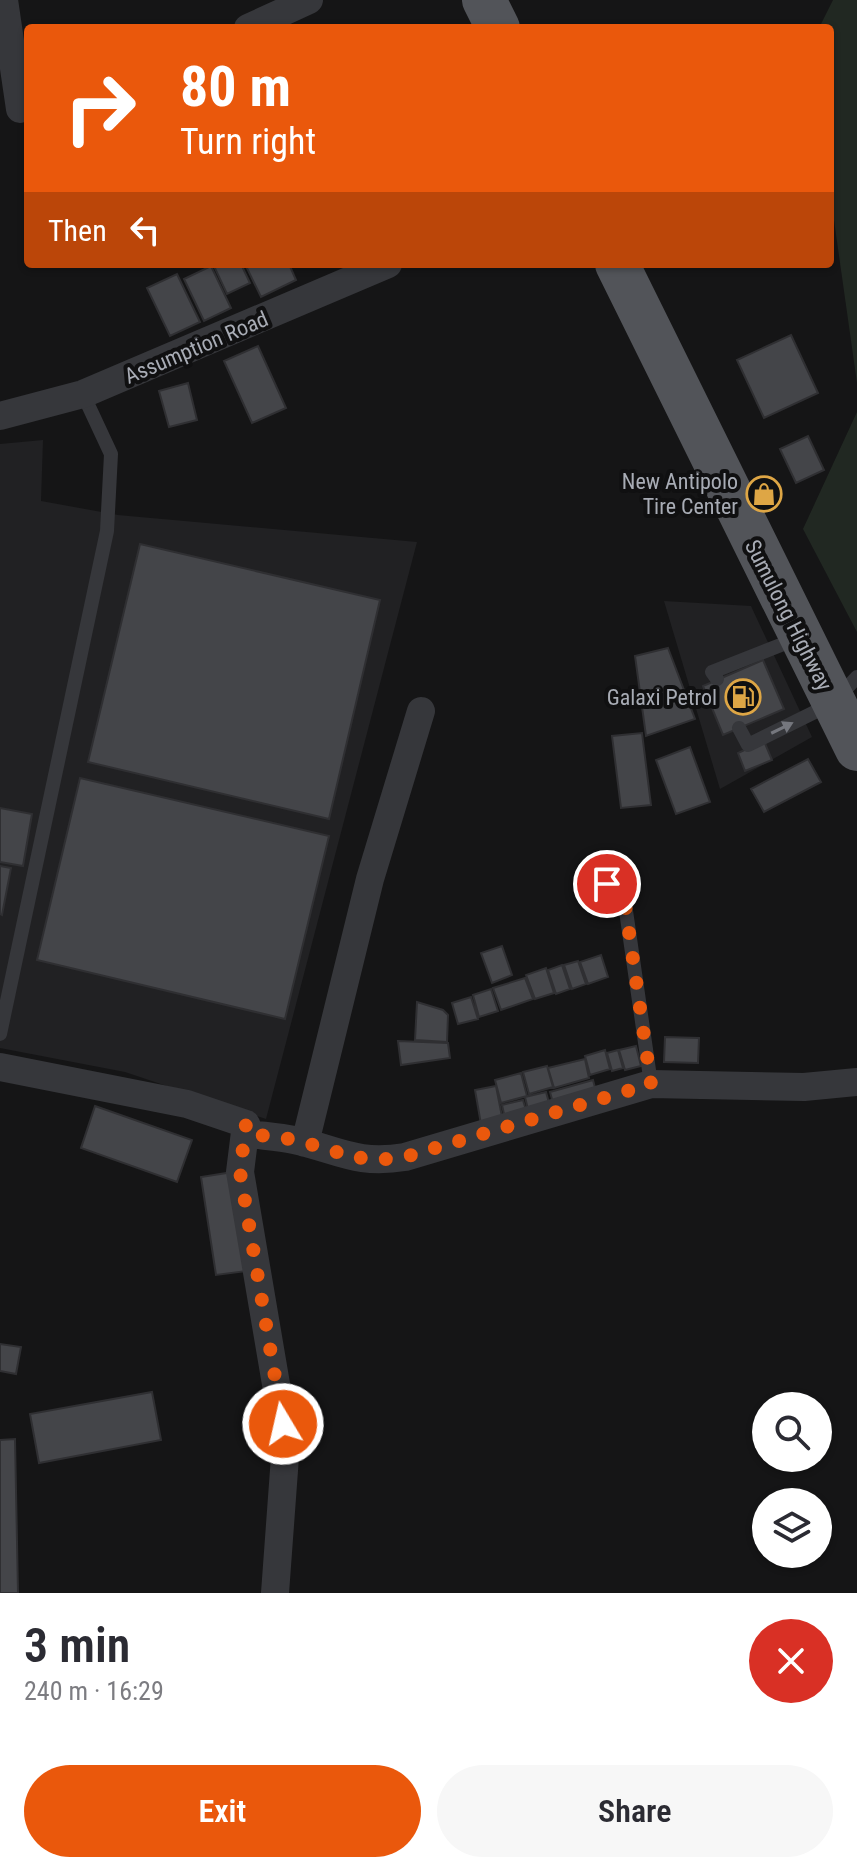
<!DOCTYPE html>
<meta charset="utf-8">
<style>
body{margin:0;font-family:"Roboto Condensed",sans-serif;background:#f7f7f7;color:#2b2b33;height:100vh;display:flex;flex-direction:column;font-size:30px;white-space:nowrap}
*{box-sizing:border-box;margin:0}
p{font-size:26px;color:#7c7c81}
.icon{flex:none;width:44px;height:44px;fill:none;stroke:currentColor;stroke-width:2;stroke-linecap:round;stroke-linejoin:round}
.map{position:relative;height:1593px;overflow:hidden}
.panel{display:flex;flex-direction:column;background:#fff;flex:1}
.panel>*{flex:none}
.banner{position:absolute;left:24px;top:24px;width:810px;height:244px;border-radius:8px;box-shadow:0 2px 6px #0004;background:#ea580c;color:#fff;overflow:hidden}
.buttons{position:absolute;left:752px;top:1392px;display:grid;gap:16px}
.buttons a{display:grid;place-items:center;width:80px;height:80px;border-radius:50%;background:#fff;box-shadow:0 2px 6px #0004;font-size:40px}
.pin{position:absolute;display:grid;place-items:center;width:68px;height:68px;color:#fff;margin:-34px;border:4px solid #fff;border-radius:50%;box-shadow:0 2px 8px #0007}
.me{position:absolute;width:88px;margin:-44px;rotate:351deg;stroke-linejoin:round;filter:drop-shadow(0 0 6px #0008)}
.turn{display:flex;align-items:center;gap:28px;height:168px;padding:0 24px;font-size:36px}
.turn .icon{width:104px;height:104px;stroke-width:2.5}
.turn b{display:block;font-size:56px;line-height:68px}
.then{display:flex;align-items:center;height:76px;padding:0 24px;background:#0003;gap:16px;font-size:30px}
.round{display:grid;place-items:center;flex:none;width:84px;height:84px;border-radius:42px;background:#f7f7f7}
.headline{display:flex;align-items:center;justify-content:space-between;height:136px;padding:0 24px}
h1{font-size:48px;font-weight:600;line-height:60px}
.primary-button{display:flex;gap:16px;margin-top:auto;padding:16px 24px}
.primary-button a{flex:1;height:92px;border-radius:48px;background:#ea580c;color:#fff;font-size:32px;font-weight:600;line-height:92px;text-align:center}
.primary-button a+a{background:#f7f7f7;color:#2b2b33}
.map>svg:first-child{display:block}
.built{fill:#212123}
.green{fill:#212822}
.building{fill:#444549;stroke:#2f2f32;stroke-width:2}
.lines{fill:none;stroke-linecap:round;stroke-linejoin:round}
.lane{stroke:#36373b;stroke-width:14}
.street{stroke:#36373b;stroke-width:28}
.primary{stroke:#525459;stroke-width:44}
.oneway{fill:#75777e}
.route{stroke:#ea580c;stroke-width:14;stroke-dasharray:0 25.2}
.labels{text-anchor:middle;stroke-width:8;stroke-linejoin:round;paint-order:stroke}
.street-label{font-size:22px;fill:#a8acb5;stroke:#101011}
.poi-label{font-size:22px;fill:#a8acb5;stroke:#101011;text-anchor:end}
</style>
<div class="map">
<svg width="857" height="1593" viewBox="0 0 857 1593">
<rect width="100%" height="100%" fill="#151516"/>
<path class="built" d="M43 440 41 501 118 515 417 542 266 1119 125 1072 0 1048V444Z
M664 601 751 606 812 737 720 789Z"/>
<path class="green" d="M833 0H857V383L830 192V28H819Z
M857 412V632L803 529Z"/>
<path class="building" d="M213 264H241L250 283 227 294Z
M245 264H289L296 280 261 297Z
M211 266 231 308 204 321 184 279Z
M177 274 200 322 170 336 147 288Z
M791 335 818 393 764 418 737 360Z
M258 346 286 408 252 423 224 361Z
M188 383 197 420 169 427 159 391Z
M808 436 824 470 796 483 780 449Z
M140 544 380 600 329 819 88 762Z
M668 648 695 719 646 736 635 656Z
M763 660 784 709 723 735 703 686Z
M642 733 651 805 621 808 612 736Z
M764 741 772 760 745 771 738 753Z
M690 747 710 802 676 814 656 760Z
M808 759 821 782 764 812 751 789Z
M80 778 329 836 285 1019 37 960Z
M0 808 32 814 23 866 0 862Z
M0 866 11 868 2 915 0 914Z
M502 946 512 975 492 983 481 953Z
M601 955 608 977 588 984 580 962Z
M578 961 586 984 572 989 564 965Z
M562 965 570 989 556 994 548 970Z
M546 968 554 993 535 999 526 975Z
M525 978 533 999 501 1010 493 988Z
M491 989 498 1011 479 1017 473 995Z
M471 997 478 1019 458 1024 452 1003Z
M417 1002 443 1010 448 1015 447 1042 415 1040Z
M665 1037 699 1038 698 1063 664 1062Z
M398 1041 448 1043 450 1058 401 1065Z
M636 1046 641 1066 625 1070 619 1050Z
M605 1050 610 1069 590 1075 585 1056Z
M618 1050 623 1068 612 1071 607 1053Z
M585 1059 589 1078 554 1088 548 1068Z
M547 1066 553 1087 529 1094 523 1072Z
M521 1073 527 1096 501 1103 495 1080Z
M593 1080 599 1103 556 1114 550 1092Z
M496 1086 504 1127 482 1130 475 1090Z
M546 1092 553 1117 531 1122 525 1097Z
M523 1100 528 1117 506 1123 502 1105Z
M95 1106 192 1140 177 1182 81 1148Z
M233 1172 247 1271 216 1275 201 1177Z
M0 1344 21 1347 16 1374 0 1371Z
M152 1392 161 1440 39 1463 30 1414Z
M15 1439 18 1593H0V1440Z"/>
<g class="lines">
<path class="lane" d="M717 679 712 672 796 639
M739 728 748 745 833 703 857 677
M590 872 624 897 651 1084
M0 1034 107 531 111 454 83 394"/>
<path class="street" d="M4 0 20 109
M248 28 309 0
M0 416 83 394 388 264
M0 1067 187 1104 246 1124 250 1134C265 1136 280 1137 294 1140 339 1150 356 1165 405 1157L651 1084 804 1087 857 1082
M246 1124 240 1172 286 1443 275 1593
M305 1143 370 879 421 711"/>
<path class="primary" d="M484 0 498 28
M617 264 857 749"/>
</g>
<defs><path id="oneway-solid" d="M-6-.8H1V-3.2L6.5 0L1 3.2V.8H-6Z" transform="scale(2)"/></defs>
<use class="oneway" href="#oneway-solid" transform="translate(782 728) rotate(-26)"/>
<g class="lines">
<path class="route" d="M283 1424 240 1172 246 1124 250 1134C265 1136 280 1137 294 1140 339 1150 356 1165 405 1157L651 1084 624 897 607 884"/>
</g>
<defs>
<symbol id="shop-ring" viewBox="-11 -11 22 22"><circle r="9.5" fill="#101011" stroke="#dea645" stroke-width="1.5"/><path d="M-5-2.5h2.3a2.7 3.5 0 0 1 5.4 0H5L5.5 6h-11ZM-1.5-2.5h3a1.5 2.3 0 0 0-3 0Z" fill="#dea645"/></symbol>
<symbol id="fuel-ring" viewBox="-11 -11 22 22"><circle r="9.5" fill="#101011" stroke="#dea645" stroke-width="1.5"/><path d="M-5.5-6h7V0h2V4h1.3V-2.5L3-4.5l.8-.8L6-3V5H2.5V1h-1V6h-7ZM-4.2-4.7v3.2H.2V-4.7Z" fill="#dea645"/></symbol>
</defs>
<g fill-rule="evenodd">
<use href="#shop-ring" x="744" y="474" width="40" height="40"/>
<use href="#fuel-ring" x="723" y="677" width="40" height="40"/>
</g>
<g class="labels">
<g class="street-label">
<text transform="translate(196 347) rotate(-23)" y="8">Assumption Road</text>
<text transform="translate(789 615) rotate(63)" y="8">Sumulong Highway</text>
</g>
<g class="poi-label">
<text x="738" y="489">New Antipolo<tspan x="738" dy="25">Tire Center</tspan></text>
<text x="717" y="705">Galaxi Petrol</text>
</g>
</g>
</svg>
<div class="buttons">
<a><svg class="icon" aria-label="search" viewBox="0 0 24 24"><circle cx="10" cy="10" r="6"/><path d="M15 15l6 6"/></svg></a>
<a><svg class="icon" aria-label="layers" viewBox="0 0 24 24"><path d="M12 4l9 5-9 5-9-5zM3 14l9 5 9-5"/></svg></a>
</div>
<div class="pin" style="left:607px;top:884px;background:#d93025"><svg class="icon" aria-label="arrive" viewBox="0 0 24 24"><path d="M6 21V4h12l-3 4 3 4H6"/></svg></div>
<svg class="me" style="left:283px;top:1424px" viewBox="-20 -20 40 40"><circle r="17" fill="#ea580c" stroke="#fff" stroke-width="3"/><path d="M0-11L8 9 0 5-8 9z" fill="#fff"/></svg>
<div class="banner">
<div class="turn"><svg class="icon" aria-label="right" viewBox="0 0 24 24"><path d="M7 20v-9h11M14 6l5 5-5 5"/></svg><div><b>80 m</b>Turn right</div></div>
<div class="then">Then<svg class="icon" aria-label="left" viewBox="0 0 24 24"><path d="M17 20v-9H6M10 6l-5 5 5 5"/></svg></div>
</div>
</div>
<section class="panel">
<div class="headline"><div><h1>3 min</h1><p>240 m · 16:29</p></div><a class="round" style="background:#d93025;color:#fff"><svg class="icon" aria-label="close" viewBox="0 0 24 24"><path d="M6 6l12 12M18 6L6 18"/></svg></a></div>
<div class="primary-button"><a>Exit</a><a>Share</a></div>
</section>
